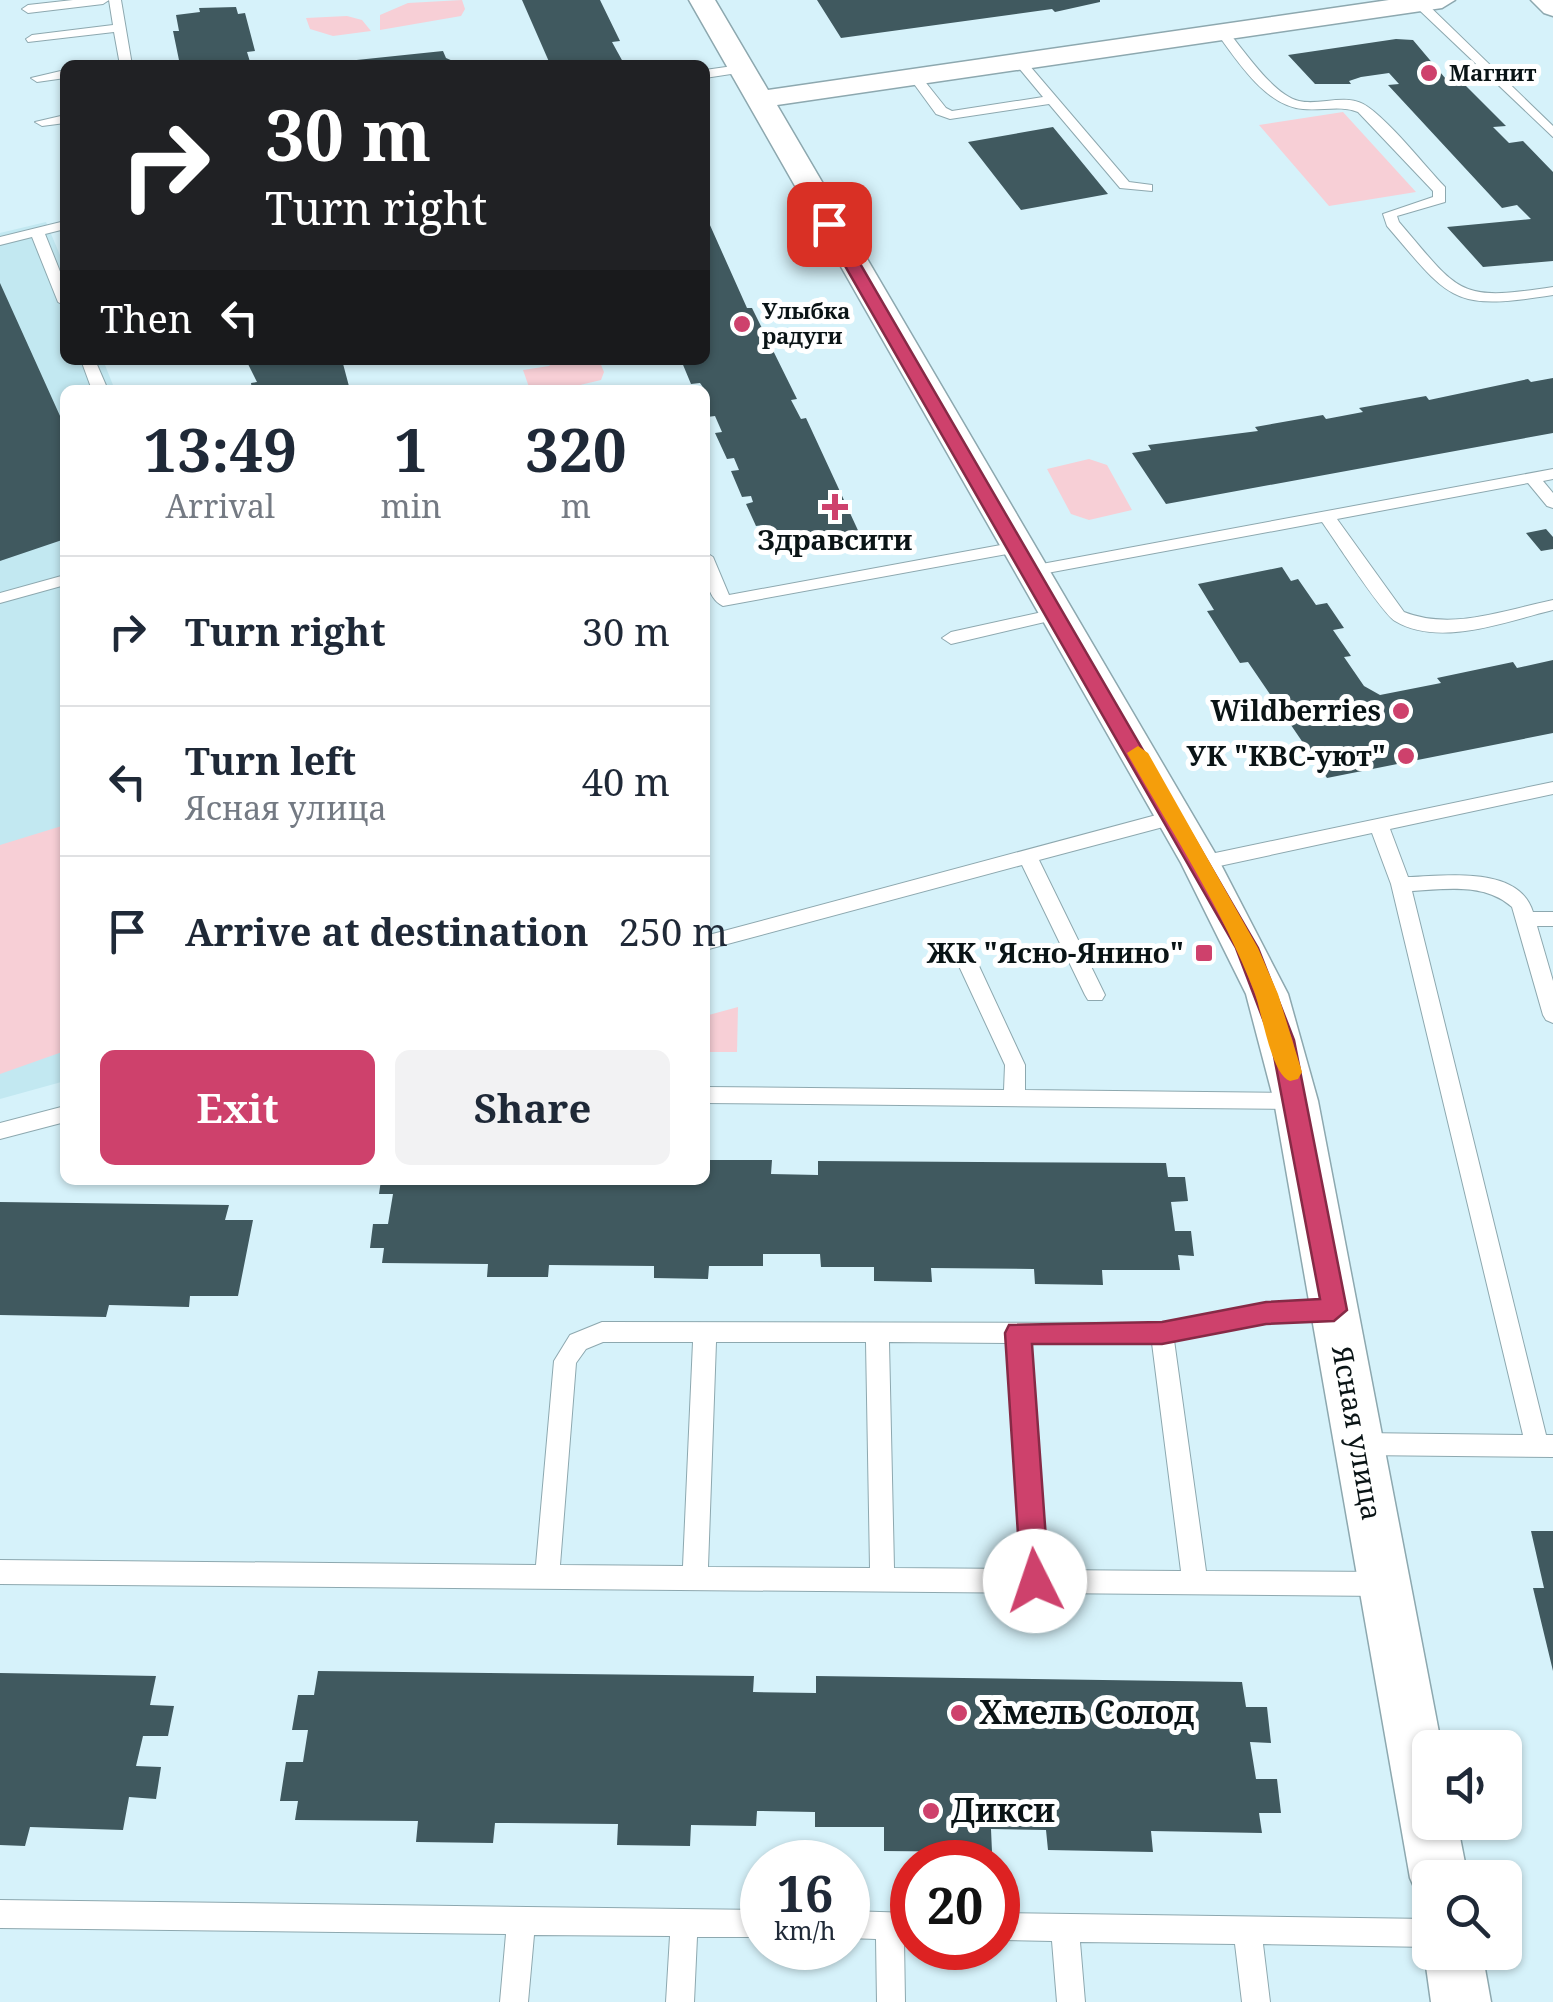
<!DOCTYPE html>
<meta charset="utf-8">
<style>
body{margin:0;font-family:"Noto Serif",serif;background:#f2f2f3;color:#1f2937;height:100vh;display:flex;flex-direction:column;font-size:38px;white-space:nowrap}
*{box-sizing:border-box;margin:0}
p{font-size:32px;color:#747a83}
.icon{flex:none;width:55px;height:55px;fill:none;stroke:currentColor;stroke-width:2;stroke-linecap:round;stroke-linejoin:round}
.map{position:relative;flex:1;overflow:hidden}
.sheet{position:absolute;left:60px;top:385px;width:650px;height:800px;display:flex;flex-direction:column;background:#fff;border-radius:15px;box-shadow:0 2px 8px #0004}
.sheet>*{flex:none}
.banner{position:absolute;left:60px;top:60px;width:650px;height:305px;border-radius:15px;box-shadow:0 2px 8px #0004;background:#202124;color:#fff;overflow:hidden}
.fabs{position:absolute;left:1412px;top:1730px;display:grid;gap:20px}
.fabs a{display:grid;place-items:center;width:110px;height:110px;border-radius:15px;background:#fff;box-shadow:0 2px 8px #0004;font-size:50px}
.speed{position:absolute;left:740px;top:1840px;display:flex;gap:20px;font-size:50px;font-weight:700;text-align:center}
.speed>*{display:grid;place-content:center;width:130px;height:130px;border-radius:50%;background:#fff;box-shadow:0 2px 8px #0004;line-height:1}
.speed small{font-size:25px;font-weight:400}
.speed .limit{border:15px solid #d22;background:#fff;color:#111}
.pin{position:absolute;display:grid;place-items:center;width:85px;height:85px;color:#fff;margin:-42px;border-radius:20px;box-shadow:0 5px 15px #0006}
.me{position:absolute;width:110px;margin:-55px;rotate:356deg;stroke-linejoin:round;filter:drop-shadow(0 0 8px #0008)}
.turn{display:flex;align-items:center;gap:35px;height:210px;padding:0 40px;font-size:45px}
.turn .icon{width:130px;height:130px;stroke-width:2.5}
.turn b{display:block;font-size:70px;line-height:85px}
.then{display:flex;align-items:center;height:95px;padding:0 40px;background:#0003;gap:20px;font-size:38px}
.eta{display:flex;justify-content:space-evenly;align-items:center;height:170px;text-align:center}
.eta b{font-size:60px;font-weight:700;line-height:70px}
.button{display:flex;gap:20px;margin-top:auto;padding:20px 40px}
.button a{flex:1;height:115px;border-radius:15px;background:#ce416c;color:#fff;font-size:40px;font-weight:700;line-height:115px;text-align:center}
.button a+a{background:#f2f2f3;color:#1f2937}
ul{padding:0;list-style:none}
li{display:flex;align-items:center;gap:30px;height:150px;padding:0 40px;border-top:2px solid #e0e1e3}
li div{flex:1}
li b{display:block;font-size:38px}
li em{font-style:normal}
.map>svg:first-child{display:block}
.built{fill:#c2e8f1}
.green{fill:#f7cfd6}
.building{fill:#40595f}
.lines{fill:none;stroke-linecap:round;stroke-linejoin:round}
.service-casing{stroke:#8da8af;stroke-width:2}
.minor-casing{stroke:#8da8af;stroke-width:3}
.service{fill:#fff;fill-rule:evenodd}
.minor{fill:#fff;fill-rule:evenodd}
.route{fill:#ce416c;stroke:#862a46;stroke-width:2.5}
.slow{fill:#f59e0b}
.poi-dot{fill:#ce416c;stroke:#fff;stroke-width:4}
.labels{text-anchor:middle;stroke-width:10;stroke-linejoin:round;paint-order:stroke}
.far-poi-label{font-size:22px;font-weight:bold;fill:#0a1416;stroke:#fff;text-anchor:start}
.poi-label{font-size:28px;font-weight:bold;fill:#0a1416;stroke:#fff;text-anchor:end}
.street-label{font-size:28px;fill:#0a1416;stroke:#fff}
.near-poi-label{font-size:32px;font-weight:bold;fill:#0a1416;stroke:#fff;text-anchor:start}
</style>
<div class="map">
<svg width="1553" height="2002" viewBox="0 0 1553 2002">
<rect width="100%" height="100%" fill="#d6f2fa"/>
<path class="built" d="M46 222 65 267V360H103L115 390H65V1081L0 1099V233Z"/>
<path class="green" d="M462 0 465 9 461 16 380 30V15L408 3Z
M347 16 362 20 371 31 333 36 310 29 306 18Z
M1343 112 1416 192 1329 206 1259 125Z
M555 360H599L604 372 601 380 559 390H530L523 370 549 366Z
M1089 459 1107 465 1132 510 1089 520 1071 514 1047 469Z
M65 825V1051L0 1074V845Z
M738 1007 737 1052H705V1016Z"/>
<path class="building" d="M522 0H600L620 41 612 42 623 62 550 64Z
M817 0H1100V2L1055 12 1052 9 841 38Z
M236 7 238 14 245 13 255 51 247 52 251 65H180L173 31H179L176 15 200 12 199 8Z
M1396 39 1413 40 1451 85 1463 83 1506 126 1493 127 1509 143 1523 141 1553 172V261L1483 267 1447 227 1531 219 1517 205 1502 208 1388 85 1399 84 1389 73 1361 77 1349 81 1351 84H1315L1288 55Z
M443 51 446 58 462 65H348L347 61Z
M1053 127 1108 194 1021 210 968 142Z
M705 214 747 308H752L797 399 791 400 801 419 806 418 862 539 777 554 764 525 756 526 746 504 753 502 751 496 742 497 731 471 739 470 734 458 727 459 715 433 722 432 715 416 707 417 705 412V390L700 383 691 384 681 360H705Z
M0 283 65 427V539L0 561Z
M246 360H342L350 390H252L251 383 257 382Z
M1553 378V433L1166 504 1132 453 1151 450 1148 445 1258 431 1255 427 1323 415 1326 419 1363 412 1359 408 1426 396 1429 400 1528 379 1531 382Z
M1546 529 1553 537V549L1541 551 1526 533Z
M1282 567 1291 581 1298 579 1316 605 1327 603 1344 628 1333 630 1351 656 1344 657 1364 686 1380 695 1441 683 1437 678 1513 662 1517 668 1553 660V733L1327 778 1248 662 1240 663 1207 611 1214 610 1198 584Z
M705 1160H772L771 1174 818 1175V1161L1166 1163 1168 1177H1185L1188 1201 1171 1202 1175 1231H1191L1194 1256 1178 1255 1180 1270H1102L1103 1285 1035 1284 1034 1269 931 1268 932 1282 874 1281V1267H821L820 1254H763V1266H709L708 1279 654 1278V1266L549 1265 548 1277H487L488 1264 382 1263 384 1248H370L373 1224H388L393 1194H379L381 1180H705Z
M0 1202 229 1205 225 1220H253L238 1296H190L189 1307 109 1305 106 1317 0 1315Z
M1531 1531H1553V1671L1533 1588H1544Z
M318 1671 754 1676 753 1692 816 1693V1676L1242 1682 1246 1707H1267L1271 1743 1250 1742 1256 1779H1277L1281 1813H1259L1262 1833 1151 1831 1153 1852 1048 1850 1046 1830 991 1829 992 1852 884 1851V1827H815V1812L757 1811 756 1826 691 1825 690 1846 617 1845 618 1824 495 1823 493 1843 416 1842 418 1821 295 1820 298 1801H280L286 1762H303L308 1730H292L298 1695H314Z
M0 1673 156 1676 150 1705 174 1706 168 1736H143L136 1766 161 1767 156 1799 129 1797 123 1830 30 1827 25 1846 0 1845Z"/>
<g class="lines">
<defs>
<path id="service" d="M73 0H121L132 65H120L114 32 28 42 26 39 32 35 113 25 109 0 103 4 28 13 22 9 28 5Z
M1415 0H1423L1553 126V137L1415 6Z
M1218 29H1226C1243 49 1273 95 1299 101 1321 106 1348 92 1368 107 1391 123 1424 165 1445 187V202L1397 216 1399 222C1460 293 1457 302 1553 287V295C1452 311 1451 301 1387 226L1383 214 1433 197V191L1358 112C1340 105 1322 111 1303 109 1265 106 1237 60 1216 32Z
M1019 57 1023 58 1129 182 1152 185V191L1120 188 1049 104 950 119 936 114 909 77 919 74 946 108 952 111 1043 97 1013 61Z
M740 65 746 69 744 72 705 78V70Z
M65 70V78L37 82 31 78Z
M65 115V123L42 126 35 122Z
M65 221V229L45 234 65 284V306L58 302 32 237 0 245V237Z
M81 360H95L108 390H92Z
M1553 469V479L1543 481 1553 493V508L1547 506 1528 483 1337 519 1404 612C1452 631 1505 610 1553 600V610C1507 621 1440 648 1395 621 1381 612 1335 540 1322 522L1031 576 1023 571 1031 566Z
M1017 542 1023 543V551L723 606C705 597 705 571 705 552L713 557 729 595Z
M65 575V585L0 603V593Z
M1056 609 1064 614 1062 618 951 644 942 638 951 632Z
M1553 782V794L1390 829 1408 877C1445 876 1519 865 1533 912H1553V926H1537L1553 981V1023L1546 1020 1543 1015 1512 907C1485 883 1447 889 1412 891L1546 1435H1553V1457L1360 1455 1352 1451 1348 1444 1352 1437 1360 1433 1523 1435 1391 884 1372 833 1201 870 1192 863 1201 856Z
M1175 810 1184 817 1182 822 1039 860 1105 995 1102 1000H1088L1085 995 1022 865 705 950V936Z
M962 944 972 951 1025 1065V1090L1296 1093 1303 1095 1306 1101 1303 1107 1296 1109 705 1103V1087L1004 1090 1005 1065 952 951Z
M65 1106V1122L0 1139V1123Z
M1335 1300 1343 1303 1346 1310 1343 1317 1335 1320 1266 1323 1174 1340 1206 1571 1383 1572 1392 1576 1395 1584 1392 1592 1383 1596 0 1584V1560L536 1565 554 1361 570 1335 602 1322 1162 1323 1266 1303ZM603 1342H693L683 1566 560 1565 576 1363 586 1349ZM716 1342H866L870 1568 708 1567ZM889 1342 1007 1343 1022 1569 894 1568ZM1030 1343H1152L1181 1571 1046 1570Z
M0 1900 762 1910V1937H697L694 2002H666L670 1936 534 1935 528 2002H500L506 1934 0 1928Z
M848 1911 912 1913V1939L904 1940 905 2002H877L876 1939 848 1938Z
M998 1913 1430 1919V1947L1263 1944 1270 2002H1242L1235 1944 1080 1942 1085 2002H1057L1052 1941 998 1940Z"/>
<path id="minor" d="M689 0H715L768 90 1389 0H1455L1442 8 777 105 1215 853 1288 994 1318 1101 1442 1748H1430V1822H1457L1468 1878H1430V1903L1419 1898 1410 1878 1274 1101 1246 994 1181 863Z
M1531 0H1553V16L1544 13Z
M1430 1937V1952H1482L1491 2002H1431L1424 1952Z"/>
</defs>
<use href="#service" class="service-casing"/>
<use href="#minor" class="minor-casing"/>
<use href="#service" class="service"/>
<use href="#minor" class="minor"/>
</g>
<path class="route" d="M829 220 837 224 1258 948 1294 1040 1347 1310 1334 1321 1266 1324 1162 1344H1032L1049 1581 1045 1590 1035 1594 1025 1590 1021 1581 1005 1333 1009 1325 1162 1322 1266 1302 1320 1299 1271 1040 1236 948 821 224Z"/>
<path class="slow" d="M1138 746 1148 753 1258 948 1278 994 1302 1072 1298 1079 1290 1081C1271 1075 1262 1011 1254 991 1222 908 1171 831 1127 753Z"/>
<g class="poi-dot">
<circle cx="1429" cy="73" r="10"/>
<circle cx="742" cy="324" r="10"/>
<path d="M830 492h10v10h10v10h-10v10h-10v-10h-10v-10h10z"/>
<circle cx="1401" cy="711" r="10"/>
<circle cx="1406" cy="756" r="10"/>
<rect x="1194" y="943" width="20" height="20" rx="5"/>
<circle cx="959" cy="1713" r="10"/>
<circle cx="931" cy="1811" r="10"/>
</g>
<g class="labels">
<g class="far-poi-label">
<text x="1449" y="81">Магнит</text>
<text x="762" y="319">Улыбка<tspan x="762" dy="25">радуги</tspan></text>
</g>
<g class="poi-label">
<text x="835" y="550" text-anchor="middle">Здравсити</text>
<text x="1381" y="721">Wildberries</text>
<text x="1386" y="766">УК "КВС-уют"</text>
<text x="1184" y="963">ЖК "Ясно-Янино"</text>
</g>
<g class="street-label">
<text transform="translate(1357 1433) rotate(80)" y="10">Ясная улица</text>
</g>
<g class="near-poi-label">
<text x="979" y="1724">Хмель Солод</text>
<text x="951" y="1822">Дикси</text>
</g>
</g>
</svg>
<div class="fabs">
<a><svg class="icon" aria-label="sound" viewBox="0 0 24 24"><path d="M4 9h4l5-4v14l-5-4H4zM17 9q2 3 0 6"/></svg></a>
<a><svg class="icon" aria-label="search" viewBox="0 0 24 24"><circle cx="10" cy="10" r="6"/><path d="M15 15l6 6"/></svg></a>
</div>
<div class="speed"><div>16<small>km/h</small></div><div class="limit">20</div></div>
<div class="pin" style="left:829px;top:224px;background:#d93025"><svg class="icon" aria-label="arrive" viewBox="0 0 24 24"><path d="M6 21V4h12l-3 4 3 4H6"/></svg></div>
<svg class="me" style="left:1035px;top:1581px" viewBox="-20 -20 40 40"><circle r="19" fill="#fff"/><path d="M0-13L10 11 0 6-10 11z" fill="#ce416c"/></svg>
<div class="banner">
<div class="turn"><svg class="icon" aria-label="right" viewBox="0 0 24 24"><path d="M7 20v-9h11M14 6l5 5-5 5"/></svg><div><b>30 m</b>Turn right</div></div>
<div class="then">Then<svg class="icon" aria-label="left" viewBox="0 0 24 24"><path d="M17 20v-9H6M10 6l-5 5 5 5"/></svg></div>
</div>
<section class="sheet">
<div class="eta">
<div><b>13:49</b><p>Arrival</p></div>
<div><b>1</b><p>min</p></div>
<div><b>320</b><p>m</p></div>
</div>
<ul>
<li><svg class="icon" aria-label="right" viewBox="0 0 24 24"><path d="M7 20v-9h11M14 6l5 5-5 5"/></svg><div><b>Turn right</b></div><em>30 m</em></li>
<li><svg class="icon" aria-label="left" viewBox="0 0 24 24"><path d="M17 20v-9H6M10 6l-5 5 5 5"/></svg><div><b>Turn left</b><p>Ясная улица</p></div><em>40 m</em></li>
<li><svg class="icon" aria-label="arrive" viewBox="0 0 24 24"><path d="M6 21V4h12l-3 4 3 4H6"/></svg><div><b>Arrive at destination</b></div><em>250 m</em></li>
</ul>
<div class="button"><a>Exit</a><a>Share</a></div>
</section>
</div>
